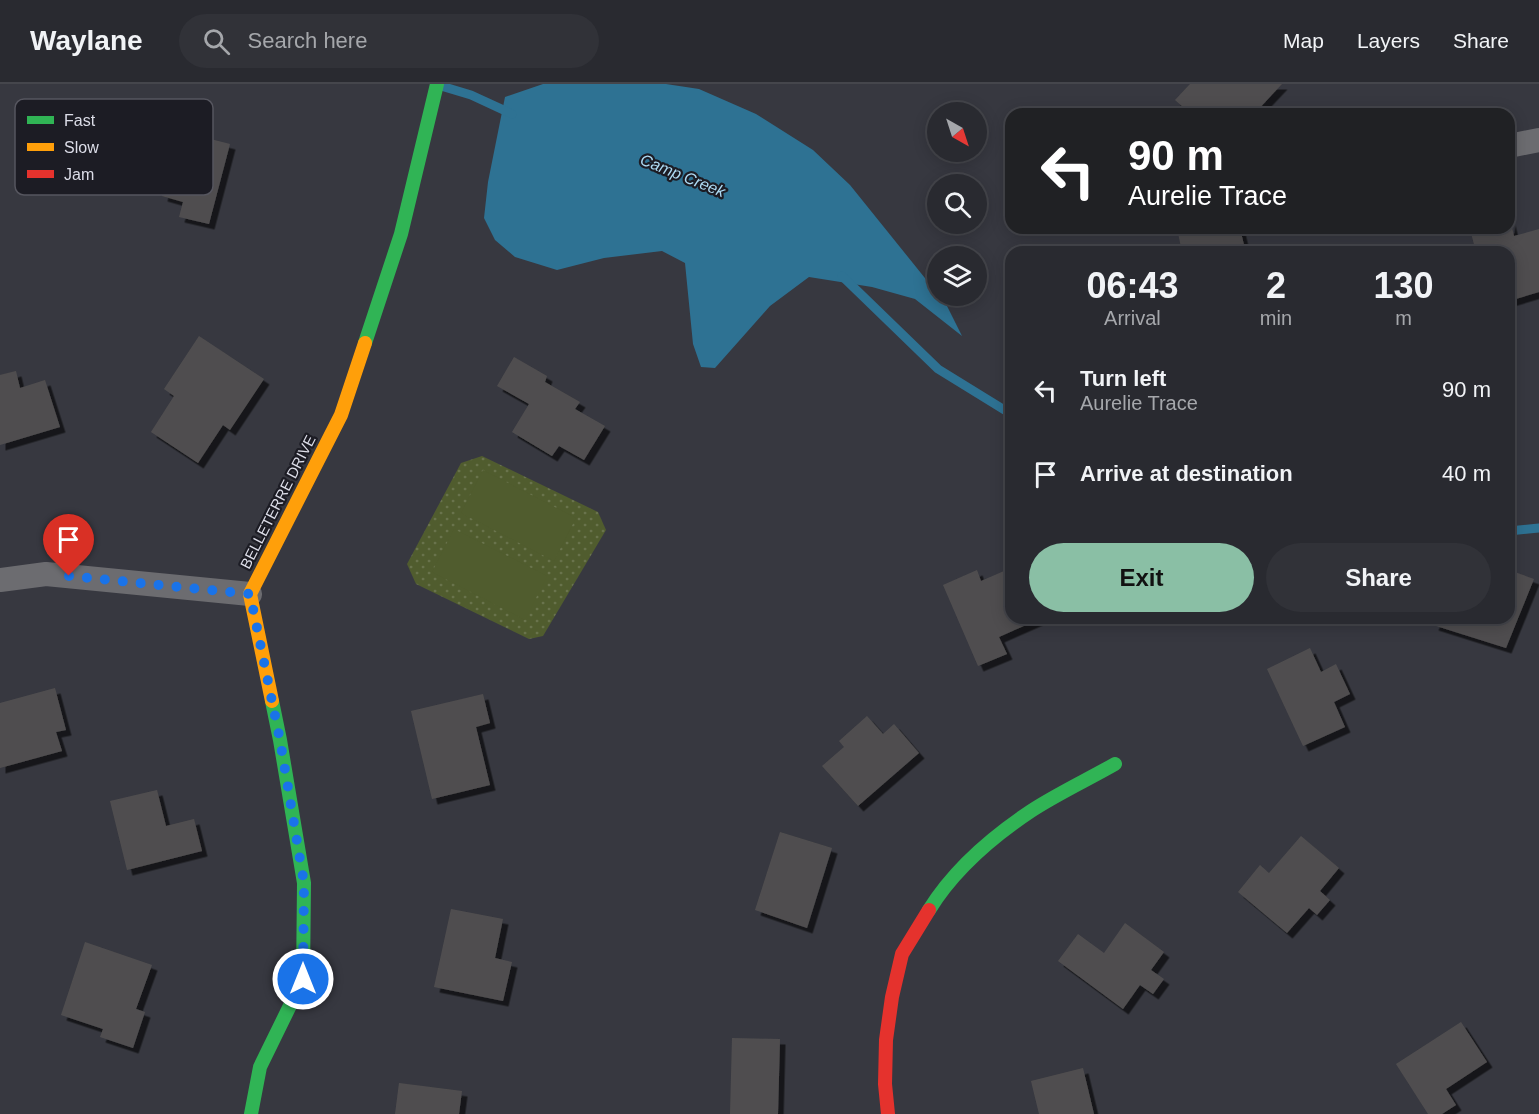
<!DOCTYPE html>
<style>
body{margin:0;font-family:Helvetica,sans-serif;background:#313238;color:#f1f3f6;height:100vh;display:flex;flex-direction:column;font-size:22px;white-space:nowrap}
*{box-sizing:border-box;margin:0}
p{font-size:20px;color:#a5a7ab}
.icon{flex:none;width:33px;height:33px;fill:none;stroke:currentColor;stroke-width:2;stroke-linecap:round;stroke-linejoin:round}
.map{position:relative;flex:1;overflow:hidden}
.side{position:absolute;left:1005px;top:162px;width:510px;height:378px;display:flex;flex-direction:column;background:#292a30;border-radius:18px;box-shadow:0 3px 15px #0003,0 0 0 2px #45464c}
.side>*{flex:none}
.top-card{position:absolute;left:1005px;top:24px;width:510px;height:126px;border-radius:18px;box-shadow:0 3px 15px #0003,0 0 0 2px #45464c;background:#202124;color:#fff;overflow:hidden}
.needle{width:39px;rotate:141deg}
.buttons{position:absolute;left:927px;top:18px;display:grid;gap:12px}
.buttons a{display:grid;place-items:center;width:60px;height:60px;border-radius:50%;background:#292a30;box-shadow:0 3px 15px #0003,0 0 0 2px #45464c;font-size:30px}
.pin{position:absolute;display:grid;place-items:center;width:51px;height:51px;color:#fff;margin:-62px -26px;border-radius:50% 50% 50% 0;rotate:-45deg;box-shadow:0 0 6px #0007}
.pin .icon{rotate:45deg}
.me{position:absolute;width:66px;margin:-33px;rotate:0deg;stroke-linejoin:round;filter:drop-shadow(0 0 4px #0008)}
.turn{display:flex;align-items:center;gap:21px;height:126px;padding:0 24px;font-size:27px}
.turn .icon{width:78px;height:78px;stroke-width:2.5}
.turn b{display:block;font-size:42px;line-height:51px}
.eta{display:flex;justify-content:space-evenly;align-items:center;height:102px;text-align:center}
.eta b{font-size:36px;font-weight:800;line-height:42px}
.action{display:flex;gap:12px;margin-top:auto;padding:12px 24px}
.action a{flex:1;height:69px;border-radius:36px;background:#8abfa5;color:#111;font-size:24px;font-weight:800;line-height:69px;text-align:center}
.action a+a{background:#313238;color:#f1f3f6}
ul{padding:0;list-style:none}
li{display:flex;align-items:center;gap:18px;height:84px;padding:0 24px}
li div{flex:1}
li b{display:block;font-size:22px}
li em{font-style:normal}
header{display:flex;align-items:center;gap:36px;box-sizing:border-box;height:84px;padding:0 30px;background:#292a30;border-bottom:2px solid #45464c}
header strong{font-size:28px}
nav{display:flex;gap:33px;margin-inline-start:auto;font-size:21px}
.search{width:420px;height:54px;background:#313238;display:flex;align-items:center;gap:15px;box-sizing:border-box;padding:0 21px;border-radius:33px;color:#a5a7ab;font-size:22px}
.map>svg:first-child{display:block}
.grass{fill:url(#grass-dots)}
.pitch{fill:#505c2e}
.water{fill:#2e7293}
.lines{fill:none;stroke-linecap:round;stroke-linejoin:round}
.stream{stroke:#2e7293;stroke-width:9}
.building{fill:#504e4f;filter:url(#shadow)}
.street{stroke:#6c6c70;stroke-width:24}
.fast{stroke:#30b455;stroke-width:14}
.slow{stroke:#ff9f0a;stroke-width:14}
.jam{stroke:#e5322d;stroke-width:14}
.route{stroke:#1a73e8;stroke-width:10;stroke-dasharray:0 18}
.labels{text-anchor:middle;stroke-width:4.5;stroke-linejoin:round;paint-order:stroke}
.street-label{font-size:15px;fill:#dcdde8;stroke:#1c1c24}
.water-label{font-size:16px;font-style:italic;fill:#aedbf4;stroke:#1c1c24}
.key{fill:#1c1c24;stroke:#56565f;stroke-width:1.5}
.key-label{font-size:16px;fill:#dcdde8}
</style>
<header>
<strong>Waylane</strong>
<div class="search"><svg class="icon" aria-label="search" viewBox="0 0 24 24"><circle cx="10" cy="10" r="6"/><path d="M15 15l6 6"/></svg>Search here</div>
<nav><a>Map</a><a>Layers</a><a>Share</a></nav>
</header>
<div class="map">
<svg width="1539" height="1030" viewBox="0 0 1539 1030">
<defs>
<pattern id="grass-dots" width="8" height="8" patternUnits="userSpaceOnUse" patternTransform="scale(1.5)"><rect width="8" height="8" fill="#505c2e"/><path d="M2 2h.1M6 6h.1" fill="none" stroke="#69734c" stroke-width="1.8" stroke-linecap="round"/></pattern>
<filter id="shadow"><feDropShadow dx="5.5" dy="5.5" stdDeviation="0" flood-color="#0009"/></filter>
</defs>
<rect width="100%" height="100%" fill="#373840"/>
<path class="grass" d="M482 372 598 428 606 446 543 552 529 555 416 500 407 480 461 379Z"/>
<path class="pitch" d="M483 386 576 434 554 477 461 429Z
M454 445 547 492 525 536 432 488Z"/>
<path class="water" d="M543 0H666L699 5 756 30 813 66 850 101 937 209 938 212H940L945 218 962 252 915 215 872 203 809 193 770 222 715 284 701 283 693 260 685 179 662 167 604 174 557 186 515 173 495 156 484 134 488 98 505 13Z"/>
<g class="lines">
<path class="stream" d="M441 2 471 11 512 30
M842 192 938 285 1011 330
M1509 447 1539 444"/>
</g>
<path class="building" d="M1190 0H1282L1254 30H1191L1175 16Z
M179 47 230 60 209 140 179 133 183 118 162 112Z
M1510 136 1514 152 1539 145V208L1509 217V168H1476L1470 145 1509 144Z
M1177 144H1240L1245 165 1229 168H1182Z
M199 252 264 295 230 346 223 341 198 379 151 348 174 312 164 305Z
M514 273 547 292 545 298 580 318 575 325 605 342 584 376 559 362 552 372 512 348 529 320 497 302Z
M16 287 20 304 45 296 60 343 0 361V291Z
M1011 484V534H1042L999 553 1007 570 978 582 943 501 977 486 981 497Z
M1509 486 1534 495 1506 564 1433 541 1436 534H1509Z
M1310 564 1321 588 1336 580 1350 610 1334 618 1345 643 1303 662 1267 585Z
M55 604 66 646 56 648 62 667 0 684V619Z
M483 610 490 639 476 643 490 701 432 715 411 627Z
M867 632 883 650 894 640 919 669 858 722 822 682 844 663 839 657Z
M157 706 166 742 194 735 202 767 127 786 110 717Z
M780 748 832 764 807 844 755 826Z
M1301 752 1339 784 1320 807 1330 816 1317 831 1309 824 1287 849 1238 808 1260 781 1269 789Z
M451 825 503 835 495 874 512 878 503 917 434 903Z
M1125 839 1164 868 1151 886 1164 895 1153 910 1140 901 1123 925 1058 877 1078 850 1104 869Z
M85 858 152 881 136 925 145 928 133 964 100 953 103 945 61 931Z
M1461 938 1487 978 1446 1005 1456 1021 1442 1030H1428L1396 980Z
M732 954 780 955 778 1030H730Z
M1083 984 1094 1030H1039L1031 997Z
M399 999 462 1007 459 1030H395Z"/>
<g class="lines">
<path class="street" d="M1509 62 1539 56
M0 496 46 490 250 510"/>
<path class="fast" d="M365 259 401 150 437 0
M929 826C953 787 992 753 1031 727 1057 710 1087 696 1115 680
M251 1030 260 983 303 895 304 799 280 656 272 617"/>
<path class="slow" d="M272 617 250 510 341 331 365 259"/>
<path class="jam" d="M888 1030 885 1000 886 956 892 913 902 870 929 826"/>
</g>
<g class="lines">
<path class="route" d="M69 492 250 510 280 656 304 799 303 895"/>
</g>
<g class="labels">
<g class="street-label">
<text transform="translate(278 418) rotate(-63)" y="5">BELLETERRE DRIVE</text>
</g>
<g class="water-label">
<text transform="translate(683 91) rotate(22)" y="6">Camp Creek</text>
</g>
</g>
<rect x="15" y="15" width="198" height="96" rx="9" class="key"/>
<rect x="27" y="32" width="27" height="8" fill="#30b455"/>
<rect x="27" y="59" width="27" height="8" fill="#ff9f0a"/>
<rect x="27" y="86" width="27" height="8" fill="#e5322d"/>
<g class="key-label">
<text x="64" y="42">Fast</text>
<text x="64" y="69">Slow</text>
<text x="64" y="96">Jam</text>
</g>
</svg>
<div class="buttons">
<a><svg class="needle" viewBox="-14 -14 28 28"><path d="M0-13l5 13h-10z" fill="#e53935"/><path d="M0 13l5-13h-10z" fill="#a5a7ab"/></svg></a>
<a><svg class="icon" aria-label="search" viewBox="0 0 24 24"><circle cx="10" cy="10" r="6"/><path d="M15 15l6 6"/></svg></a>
<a><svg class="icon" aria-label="layers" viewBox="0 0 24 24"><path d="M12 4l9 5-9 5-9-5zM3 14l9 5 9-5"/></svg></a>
</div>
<div class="pin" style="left:69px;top:492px;background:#d93025"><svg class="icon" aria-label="arrive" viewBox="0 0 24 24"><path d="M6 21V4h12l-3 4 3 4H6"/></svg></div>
<svg class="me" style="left:303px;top:895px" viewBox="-20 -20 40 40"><circle r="17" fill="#1a73e8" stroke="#fff" stroke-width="3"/><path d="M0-11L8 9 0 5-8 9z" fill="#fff"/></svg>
<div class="top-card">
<div class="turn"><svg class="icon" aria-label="left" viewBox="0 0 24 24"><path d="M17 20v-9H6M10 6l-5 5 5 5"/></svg><div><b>90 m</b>Aurelie Trace</div></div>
</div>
<section class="side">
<div class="eta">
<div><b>06:43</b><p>Arrival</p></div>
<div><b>2</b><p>min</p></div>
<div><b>130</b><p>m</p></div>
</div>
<ul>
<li><svg class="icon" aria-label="left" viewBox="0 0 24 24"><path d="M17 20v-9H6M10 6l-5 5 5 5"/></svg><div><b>Turn left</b><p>Aurelie Trace</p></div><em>90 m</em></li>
<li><svg class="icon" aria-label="arrive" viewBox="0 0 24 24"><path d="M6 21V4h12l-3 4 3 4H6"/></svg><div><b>Arrive at destination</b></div><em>40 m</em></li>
</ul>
<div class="action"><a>Exit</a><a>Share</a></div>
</section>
</div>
